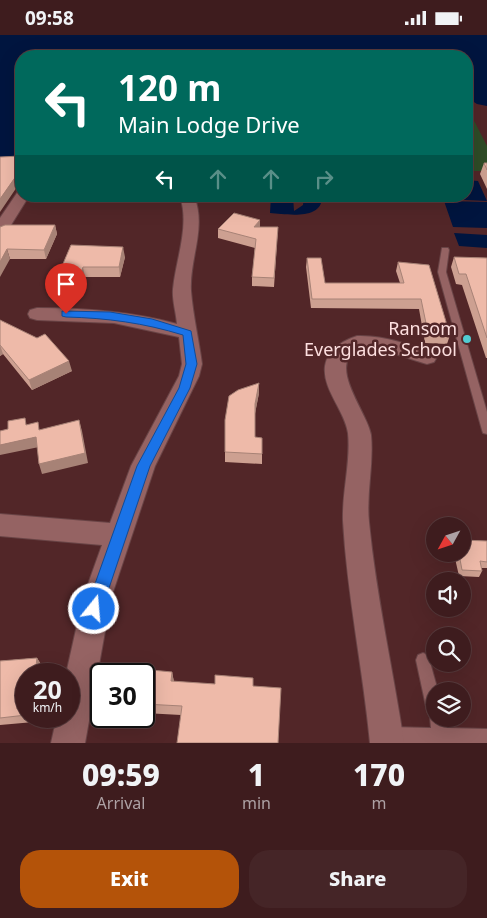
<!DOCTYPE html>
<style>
body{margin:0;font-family:"Noto Sans",sans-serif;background:#452527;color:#f1f3f6;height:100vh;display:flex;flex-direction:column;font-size:19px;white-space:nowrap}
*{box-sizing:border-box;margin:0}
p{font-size:16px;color:#ada1a4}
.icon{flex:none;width:28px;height:28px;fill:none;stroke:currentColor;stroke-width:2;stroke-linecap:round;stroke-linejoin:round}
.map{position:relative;height:708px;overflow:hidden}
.sheet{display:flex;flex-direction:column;background:#3e1c1e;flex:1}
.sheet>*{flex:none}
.top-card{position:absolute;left:15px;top:15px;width:458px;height:152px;border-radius:20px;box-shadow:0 5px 20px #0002,0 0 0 1px #573a3c;background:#00695c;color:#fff;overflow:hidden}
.needle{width:32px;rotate:230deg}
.fabs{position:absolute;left:426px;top:482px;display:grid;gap:10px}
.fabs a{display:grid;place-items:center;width:45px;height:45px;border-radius:50%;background:#3e1c1e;box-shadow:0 5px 20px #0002,0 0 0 1px #573a3c;font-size:25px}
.speed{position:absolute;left:15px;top:628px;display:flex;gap:10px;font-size:25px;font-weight:700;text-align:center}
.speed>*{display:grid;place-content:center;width:65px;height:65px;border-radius:50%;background:#3e1c1e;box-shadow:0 5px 20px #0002,0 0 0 1px #573a3c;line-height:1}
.speed small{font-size:12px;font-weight:400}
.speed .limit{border:2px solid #111;border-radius:8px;background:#fff;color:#111}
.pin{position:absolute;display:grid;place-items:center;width:42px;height:42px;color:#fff;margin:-51px -21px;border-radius:50% 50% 50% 0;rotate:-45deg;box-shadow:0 0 5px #0007}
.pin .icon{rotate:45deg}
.me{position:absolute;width:55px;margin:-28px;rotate:17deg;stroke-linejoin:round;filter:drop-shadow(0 0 4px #0008)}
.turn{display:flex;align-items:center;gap:18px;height:105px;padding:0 20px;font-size:22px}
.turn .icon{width:65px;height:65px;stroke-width:2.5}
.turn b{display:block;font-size:35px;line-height:42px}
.lanes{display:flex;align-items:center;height:48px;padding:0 20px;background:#0003;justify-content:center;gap:25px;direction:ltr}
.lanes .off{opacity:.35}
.eta{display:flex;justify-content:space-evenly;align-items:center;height:85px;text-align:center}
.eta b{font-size:30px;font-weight:800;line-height:35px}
.primary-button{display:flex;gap:10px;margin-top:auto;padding:10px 20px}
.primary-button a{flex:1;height:58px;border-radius:20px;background:#b45309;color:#fff;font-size:20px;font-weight:800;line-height:58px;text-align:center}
.primary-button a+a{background:#452527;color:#f1f3f6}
.status{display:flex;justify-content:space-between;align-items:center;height:35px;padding:0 25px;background:#3e1c1e;direction:ltr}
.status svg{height:14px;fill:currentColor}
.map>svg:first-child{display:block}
.green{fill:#2f4c27}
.water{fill:#00153f}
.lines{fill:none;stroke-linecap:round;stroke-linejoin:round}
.lane-casing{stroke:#694446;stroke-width:2}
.street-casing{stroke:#694446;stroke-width:2}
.lane{fill:#956363;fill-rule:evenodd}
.street{fill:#956363;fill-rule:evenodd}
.wall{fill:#cda091}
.shaded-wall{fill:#a78276}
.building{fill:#eebaa9;stroke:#a78276}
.route{fill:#1a73e8;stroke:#114b97}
.poi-dot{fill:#51ccd2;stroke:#522628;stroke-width:2}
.labels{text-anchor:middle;stroke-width:5;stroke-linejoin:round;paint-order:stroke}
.poi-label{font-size:18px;fill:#fddfdf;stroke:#522628;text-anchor:end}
</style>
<div class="status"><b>09:58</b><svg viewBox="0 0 49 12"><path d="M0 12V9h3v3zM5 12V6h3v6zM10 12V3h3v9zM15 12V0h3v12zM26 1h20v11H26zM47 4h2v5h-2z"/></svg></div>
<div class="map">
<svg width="487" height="708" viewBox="0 0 487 708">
<rect width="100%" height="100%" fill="#522628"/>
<path class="green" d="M466 70 487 111V136H466Z"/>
<path class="water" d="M0 0H487V71L477 69 466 62V21H21V122H0Z
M466 145 478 146 487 166 443 164 442 161H466Z
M271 161H293L294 176 303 170 304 161H322C323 186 286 179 270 178Z
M444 166 487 167V193L453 192Z
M454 198 487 200V213L459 211Z"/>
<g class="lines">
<defs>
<path id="lane" d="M442 213H448L449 215 446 237 487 377V399L483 398 482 395 438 237Z
M423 618 428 620 438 656H435V684H445L447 693 487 694V708H390L385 705 382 700 385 695 390 692 431 693 430 682 427 676 416 625 418 620Z"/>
<path id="street" d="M21 157V161H29L6 198 0 200V183L17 158Z
M180 161H194C207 193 189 224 191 256 193 281 199 305 202 329L199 341 155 431 111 563 85 708H51L57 681H69V639H66L83 563 102 510 0 501V479L110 488 131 431 179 341 182 329 179 302 114 288 37 285 30 283 28 279 30 275 37 273C85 273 131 276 177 289 176 277 172 265 173 254 176 223 190 192 180 161Z
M357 301C383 300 409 310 434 317L437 322 434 327 427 329C410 325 369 306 354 317 330 334 368 379 371 400 374 429 366 458 369 487 376 561 393 634 404 708H370C363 634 347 560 343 486 342 456 351 427 348 398 345 376 322 354 325 331 328 314 342 306 357 301Z"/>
</defs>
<use href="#lane" class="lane-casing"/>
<use href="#street" class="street-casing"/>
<use href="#lane" class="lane"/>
<use href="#street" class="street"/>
</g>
<path class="wall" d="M484 128H487V154L480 139Z
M260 185V192H278L274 252 252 251V242L255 213 218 203V194Z
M55 190 57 199 46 224H10L0 192Z
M71 210 125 222 120 242H85L81 253H60L57 243Z
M454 222 487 223V323H486L462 250 456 249 451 232Z
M307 223 325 248H400L396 236 398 227 450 300 447 309 425 308 419 274 311 273 306 232Z
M0 285 72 336 32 355 3 319 0 321Z
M259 358 255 378V402L262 403V429L225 427V385Z
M487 506V533H482V536L479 542 459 541 454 519H462Z
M37 623 42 631 41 639H26V681H35L34 687 0 690V626Z
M172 637 174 647 215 649 253 643 181 680 144 678V639Z"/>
<path class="shaded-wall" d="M21 134V146L0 177V164Z
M260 185V194L254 192Z
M55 190 57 199 46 224 44 215Z
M123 212 125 222 120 242 119 232Z
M7 214 10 224 0 242V227Z
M83 232 85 242 81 253 79 244Z
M0 310 3 319 0 321Z
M69 326 72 336 32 355 29 345Z
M259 348V358L255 379V369Z
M79 385 82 396 88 428 42 439 39 429Z
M36 402 39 412 0 420V410Z
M37 623 42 631 41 639H35Z
M172 637 174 647 171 646Z
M30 681H35L34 687Z"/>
<path class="building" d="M21 121V134L0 164V122Z
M484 128H487V135Z
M234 178 260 185 254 192H278L274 243 252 242 256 204 218 194Z
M5 190H55L44 215 7 214 0 227V192Z
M71 210 123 212 119 232H83L79 244 57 243Z
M454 222 487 223V303L466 239H459Z
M307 223H321L325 248H404L398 227 429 230 450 300 428 298 421 264H312Z
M0 285 37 303 45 299 69 326 29 345 0 310Z
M259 348 255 369V402L262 403V419L225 417V385L229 361 238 355Z
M25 383 26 390 38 387 39 395 79 385 85 418 39 429 36 402 0 410V396L8 394V386Z
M462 505 487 506V527L480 526 482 536 462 535 459 519H462Z
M37 623 35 639H26V680L0 683V626Z
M141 634 172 637 171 646 215 649V640L253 643V651L281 653 278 708H177L182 671 144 669V639H140Z"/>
<path class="route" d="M62 276 110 277 152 284 191 296 197 329 190 353 150 431 102 574 99 579 94 581 89 579 86 574 137 431 179 353 186 329 183 300C144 288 107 283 66 282L62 281Z"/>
<circle class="poi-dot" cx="467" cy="304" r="5"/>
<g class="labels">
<g class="poi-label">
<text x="457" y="300">Ransom<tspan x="457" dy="21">Everglades School</tspan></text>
</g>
</g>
</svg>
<div class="fabs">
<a><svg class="needle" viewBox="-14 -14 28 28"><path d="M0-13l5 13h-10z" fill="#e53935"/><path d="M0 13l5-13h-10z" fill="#ada1a4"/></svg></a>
<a><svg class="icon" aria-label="sound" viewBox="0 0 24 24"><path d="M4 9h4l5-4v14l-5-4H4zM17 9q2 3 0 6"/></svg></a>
<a><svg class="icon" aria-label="search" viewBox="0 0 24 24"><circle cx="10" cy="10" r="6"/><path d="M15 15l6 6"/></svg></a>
<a><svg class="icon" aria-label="layers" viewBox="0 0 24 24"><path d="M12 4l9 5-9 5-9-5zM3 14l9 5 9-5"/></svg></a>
</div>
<div class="speed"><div>20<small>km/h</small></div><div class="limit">30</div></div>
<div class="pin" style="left:66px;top:279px;background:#d93025"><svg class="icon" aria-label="arrive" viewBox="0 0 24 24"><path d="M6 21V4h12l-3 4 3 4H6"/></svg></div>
<svg class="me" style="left:94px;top:574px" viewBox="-20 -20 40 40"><circle r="17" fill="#1a73e8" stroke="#fff" stroke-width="3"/><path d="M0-11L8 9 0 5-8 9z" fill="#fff"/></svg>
<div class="top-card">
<div class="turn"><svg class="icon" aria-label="left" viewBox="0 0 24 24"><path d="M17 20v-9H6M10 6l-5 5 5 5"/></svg><div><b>120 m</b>Main Lodge Drive</div></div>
<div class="lanes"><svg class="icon" aria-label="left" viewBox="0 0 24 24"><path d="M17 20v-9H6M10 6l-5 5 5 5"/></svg><svg class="icon off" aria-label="ahead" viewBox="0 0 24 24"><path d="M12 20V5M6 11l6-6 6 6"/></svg><svg class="icon off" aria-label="ahead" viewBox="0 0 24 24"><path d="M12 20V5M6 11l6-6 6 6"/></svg><svg class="icon off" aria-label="right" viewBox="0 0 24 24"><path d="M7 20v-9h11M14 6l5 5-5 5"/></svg></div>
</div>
</div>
<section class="sheet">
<div class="eta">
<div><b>09:59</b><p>Arrival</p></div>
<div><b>1</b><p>min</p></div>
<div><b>170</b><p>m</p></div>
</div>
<div class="primary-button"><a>Exit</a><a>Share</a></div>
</section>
